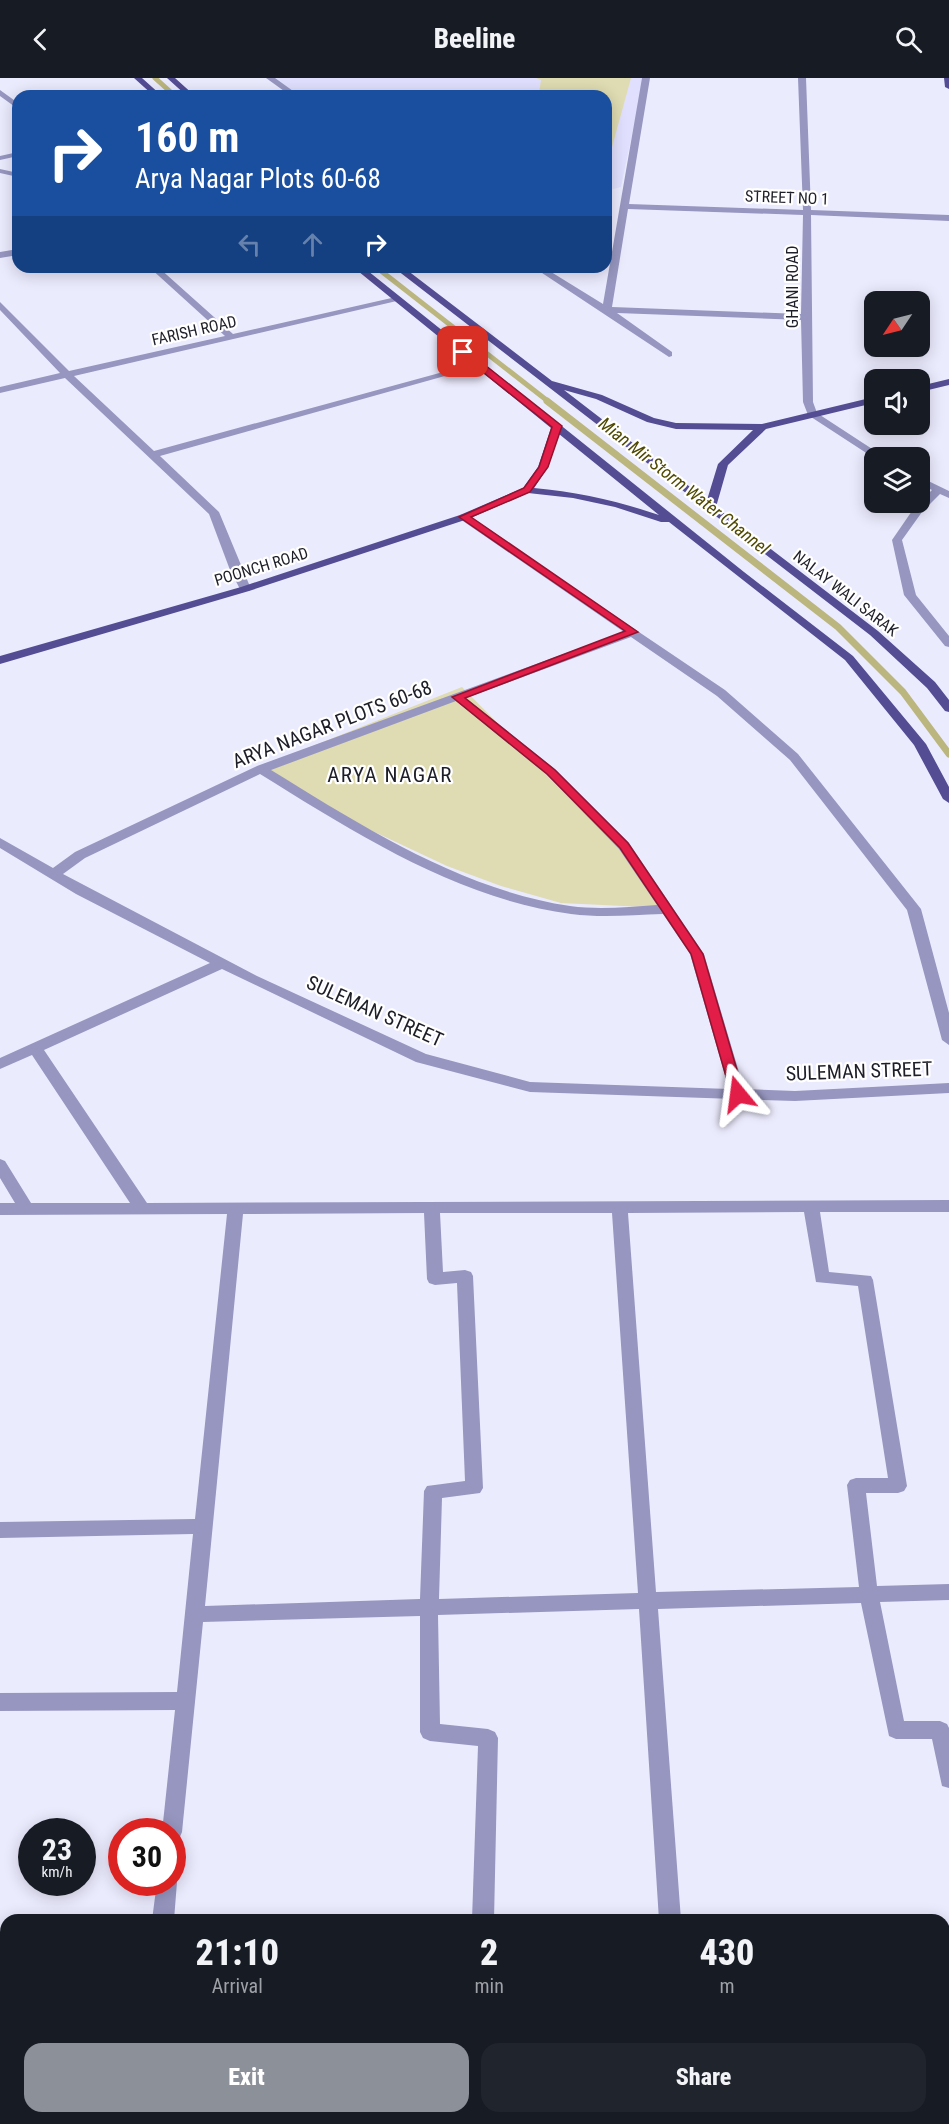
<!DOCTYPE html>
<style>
body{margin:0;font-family:"Roboto Condensed",sans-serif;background:#20242c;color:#f1f3f6;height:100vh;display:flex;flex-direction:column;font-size:22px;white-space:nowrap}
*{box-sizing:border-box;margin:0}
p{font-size:20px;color:#9ea1a6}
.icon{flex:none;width:33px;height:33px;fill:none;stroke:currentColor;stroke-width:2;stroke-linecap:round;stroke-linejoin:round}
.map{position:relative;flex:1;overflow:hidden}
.sheet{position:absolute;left:0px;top:1836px;width:950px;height:210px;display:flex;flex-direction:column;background:#171b24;border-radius:18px 18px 0 0;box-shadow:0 3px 15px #0003}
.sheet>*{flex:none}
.banner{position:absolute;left:12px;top:12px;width:600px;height:183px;border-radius:18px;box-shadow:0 3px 15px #0003;background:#1a4fa0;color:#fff;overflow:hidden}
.needle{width:39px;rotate:235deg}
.fabs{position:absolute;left:864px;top:213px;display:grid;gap:12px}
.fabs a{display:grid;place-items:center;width:66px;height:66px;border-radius:12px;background:#171b24;box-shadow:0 3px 15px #0003;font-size:30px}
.speed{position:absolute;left:18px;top:1740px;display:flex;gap:12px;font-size:30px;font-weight:700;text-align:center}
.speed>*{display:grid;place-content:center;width:78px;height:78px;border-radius:50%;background:#171b24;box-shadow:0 3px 15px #0003;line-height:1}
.speed small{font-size:15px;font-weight:400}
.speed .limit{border:9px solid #d22;background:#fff;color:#111}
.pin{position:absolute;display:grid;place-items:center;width:51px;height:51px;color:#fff;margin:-26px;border-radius:12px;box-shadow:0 3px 9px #0006}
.me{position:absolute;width:66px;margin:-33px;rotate:344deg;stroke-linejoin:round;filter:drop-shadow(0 0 4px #0008)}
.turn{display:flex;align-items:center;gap:21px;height:126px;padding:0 24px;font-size:27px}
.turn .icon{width:78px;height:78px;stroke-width:2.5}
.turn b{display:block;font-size:42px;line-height:51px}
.lanes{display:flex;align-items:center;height:57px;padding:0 24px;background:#0003;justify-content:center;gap:30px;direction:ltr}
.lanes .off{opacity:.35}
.eta{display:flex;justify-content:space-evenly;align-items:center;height:102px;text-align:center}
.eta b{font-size:36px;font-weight:800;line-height:42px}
.button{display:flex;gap:12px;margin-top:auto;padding:12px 24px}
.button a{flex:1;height:69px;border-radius:18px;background:#8c9099;color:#fff;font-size:24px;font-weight:800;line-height:69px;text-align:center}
.button a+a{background:#20242c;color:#f1f3f6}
header{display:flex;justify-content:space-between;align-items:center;height:78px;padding:0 24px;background:#171b24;font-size:27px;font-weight:800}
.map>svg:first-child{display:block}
.built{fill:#e0e0fe}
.green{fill:#dfdbb2}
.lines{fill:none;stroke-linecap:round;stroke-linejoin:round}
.stream-far1{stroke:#bbb57e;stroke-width:5}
.stream{stroke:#bbb57e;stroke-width:7}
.minor{fill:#9796c0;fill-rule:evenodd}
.major{fill:#544d94;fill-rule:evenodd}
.route{fill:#e11d48;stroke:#92132f;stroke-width:1.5}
.labels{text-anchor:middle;stroke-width:4.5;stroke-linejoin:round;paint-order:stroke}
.far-street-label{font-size:16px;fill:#1e1e29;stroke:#fff}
.far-water-label{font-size:18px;font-style:italic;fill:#504902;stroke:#fff}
.street-label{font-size:20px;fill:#1e1e29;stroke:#fff}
.neighbourhood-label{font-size:21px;letter-spacing:1.5px;fill:#1e1e29;stroke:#fff}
</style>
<header><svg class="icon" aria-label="back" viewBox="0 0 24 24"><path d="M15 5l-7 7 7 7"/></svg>Beeline<svg class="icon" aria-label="search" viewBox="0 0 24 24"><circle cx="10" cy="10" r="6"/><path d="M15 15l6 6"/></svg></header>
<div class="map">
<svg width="949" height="2046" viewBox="0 0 949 2046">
<rect width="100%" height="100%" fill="#ebebfe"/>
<path class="built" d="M270 0H644L621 109 606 113V18H295Z"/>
<path class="green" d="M536 0H631L609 80H606V18H530L539 15 541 2Z
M462 609 627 777 665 830 561 825 501 808 447 788 315 726 257 690Z"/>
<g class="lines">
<path class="stream-far1" d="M155 0 175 18
M376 189 549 324"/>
<path class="stream" d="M547 323 838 549 903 614 949 676"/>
<path class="minor" d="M266 0H275L300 18H291Z
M642 0H650L629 126 803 132 798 0H806L811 132 949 137V143L811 137 813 324 817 335 886 380H874L808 337 803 324 801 242 617 235 672 274V278L669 279 533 189H543L603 226ZM628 131 803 137 801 236 612 229Z
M0 12 18 25V31L0 18Z
M18 74V78L0 82V78Z
M0 91 18 95V99L0 95Z
M18 171V177L0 180V174Z
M149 189H158L233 256 396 219 401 222 74 298 154 373 476 285 484 287 160 378 219 434 251 511 249 513H241L230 492 209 436 65 300 0 315V309L60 295 0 232V224L69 293 225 258Z
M920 399 949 413V420L940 416 922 434 902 462 916 517 949 558V569L945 568 904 517 892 462 914 430 932 412 920 406Z
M464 436 725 612 798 676 921 831 949 935V967L942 962 907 832 790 682 717 618 631 559 466 620 555 691 629 765 704 876 744 1011 795 1013 949 1005V1015L795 1023 530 1014 416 984 222 891 44 972 147 1125 949 1122V1134H820L829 1194 871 1198 873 1202 907 1408 904 1413 898 1415H866L877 1508 949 1506V1522L880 1524 904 1643H940L947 1646 949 1650V1710L942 1708 932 1661H896L889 1658 861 1525 658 1531 681 1842H659L639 1531 438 1537 440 1646 488 1651 495 1654 498 1660 494 1842H472L478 1668 430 1663 423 1660 420 1654V1538L203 1544 182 1754 179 1761 172 1763V1754H162L175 1632 0 1633V1615L177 1614 193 1456 0 1460V1444L195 1441 227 1136 0 1137V1125H15L0 1100V1081L5 1083 31 1125H130L32 977 0 991V980L210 885 76 816 0 770V760L53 790 75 774 257 688 624 554 460 441V437ZM456 623 547 697 619 771 657 827C628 829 599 832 570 828 462 812 362 748 271 692ZM260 696C355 755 458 821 571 836 602 840 632 837 663 836L690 876 729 1011 530 1004 426 976 257 898 63 796 85 780ZM804 1134 816 1204 858 1208 888 1400H856L850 1402 847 1407 859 1509 656 1514 628 1135ZM424 1135 427 1201 429 1205 435 1207 457 1205 465 1403 427 1408 424 1413 420 1521 205 1528 243 1136ZM440 1135H612L638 1515 439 1521 442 1420 480 1415 483 1410 473 1198 471 1194 465 1192 443 1194Z
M172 1796 177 1804 174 1842H152L157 1804H172Z
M944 1932H949V1954H944Z
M944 1994 949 1996V2046H934V2040H944Z
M133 2040H155L154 2046H132Z
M408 2040H430V2046H408Z
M673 2040H695V2046H673Z"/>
<path class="major" d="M134 0H142L162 18H154Z
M167 0H175L195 18H187Z
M944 0H949V11L945 9Z
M353 189H363L744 494 853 578 926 666 949 709V725L943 721 914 667 845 582 669 444H661L615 429 573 420 528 415 468 441 249 513 0 586V578L241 509 460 437 523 410 538 389 551 350ZM559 356 659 437C618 423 577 414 534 410L548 389Z
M393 189H403L552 303 602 317 654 340 676 345 762 346 874 319V325L766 351 728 387 716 429 878 553 935 604 949 622V634L945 633 927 610 870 557ZM564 312 596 321 647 344 676 351 753 352 718 386 707 422Z
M949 301V307L920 314V308Z"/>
</g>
<path class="route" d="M460 272H466L562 348 548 389 530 414 471 439 638 554 465 620 555 692 628 765 703 876 744 1016 742 1019 738 1021 731 1016 691 876 620 770 547 696 452 619 625 553 459 439 524 410 539 389 552 349 460 276Z"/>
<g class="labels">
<g class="far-street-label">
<text transform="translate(787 119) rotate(2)" y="6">STREET NO 1</text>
<text transform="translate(792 209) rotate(-90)" y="6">GHANI ROAD</text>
<text transform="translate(194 252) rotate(-13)" y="6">FARISH ROAD</text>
<text transform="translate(261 488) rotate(-17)" y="6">POONCH ROAD</text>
<text transform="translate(846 515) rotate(38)" y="6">NALAY WALI SARAK</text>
</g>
<g class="far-water-label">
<text transform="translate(684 408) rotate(38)" y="6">Mian Mir Storm Water Channel</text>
</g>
<g class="street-label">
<text transform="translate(332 646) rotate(-21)" y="7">ARYA NAGAR PLOTS 60-68</text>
<text transform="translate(375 933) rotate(24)" y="7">SULEMAN STREET</text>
<text transform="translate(859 993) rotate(-2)" y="7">SULEMAN STREET</text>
</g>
<g class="neighbourhood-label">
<text x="390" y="704">ARYA NAGAR</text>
</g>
</g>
</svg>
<div class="fabs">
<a><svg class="needle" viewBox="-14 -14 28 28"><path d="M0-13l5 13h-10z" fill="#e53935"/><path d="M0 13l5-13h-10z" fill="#9ea1a6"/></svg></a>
<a><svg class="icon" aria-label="sound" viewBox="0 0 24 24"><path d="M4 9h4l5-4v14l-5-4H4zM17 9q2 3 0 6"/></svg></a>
<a><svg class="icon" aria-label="layers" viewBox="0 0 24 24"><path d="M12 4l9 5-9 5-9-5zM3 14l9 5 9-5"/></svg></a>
</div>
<div class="speed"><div>23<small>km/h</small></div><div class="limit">30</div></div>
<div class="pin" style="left:463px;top:274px;background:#d93025"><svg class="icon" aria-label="arrive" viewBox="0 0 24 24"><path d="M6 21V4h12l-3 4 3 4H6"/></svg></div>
<svg class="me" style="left:738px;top:1016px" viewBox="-20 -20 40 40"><path d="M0-17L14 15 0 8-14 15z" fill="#e11d48" stroke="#fff" stroke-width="4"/></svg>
<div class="banner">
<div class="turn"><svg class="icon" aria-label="right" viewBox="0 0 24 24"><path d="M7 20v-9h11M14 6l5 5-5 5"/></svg><div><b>160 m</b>Arya Nagar Plots 60-68</div></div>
<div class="lanes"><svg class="icon off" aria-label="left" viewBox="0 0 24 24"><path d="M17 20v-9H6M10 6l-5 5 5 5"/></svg><svg class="icon off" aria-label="ahead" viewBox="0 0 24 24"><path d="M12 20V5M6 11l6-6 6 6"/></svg><svg class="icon" aria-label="right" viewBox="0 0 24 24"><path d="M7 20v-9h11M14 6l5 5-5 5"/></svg></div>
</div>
<section class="sheet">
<div class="eta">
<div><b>21:10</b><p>Arrival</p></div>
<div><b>2</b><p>min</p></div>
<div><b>430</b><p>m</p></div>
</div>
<div class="button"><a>Exit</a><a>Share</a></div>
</section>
</div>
